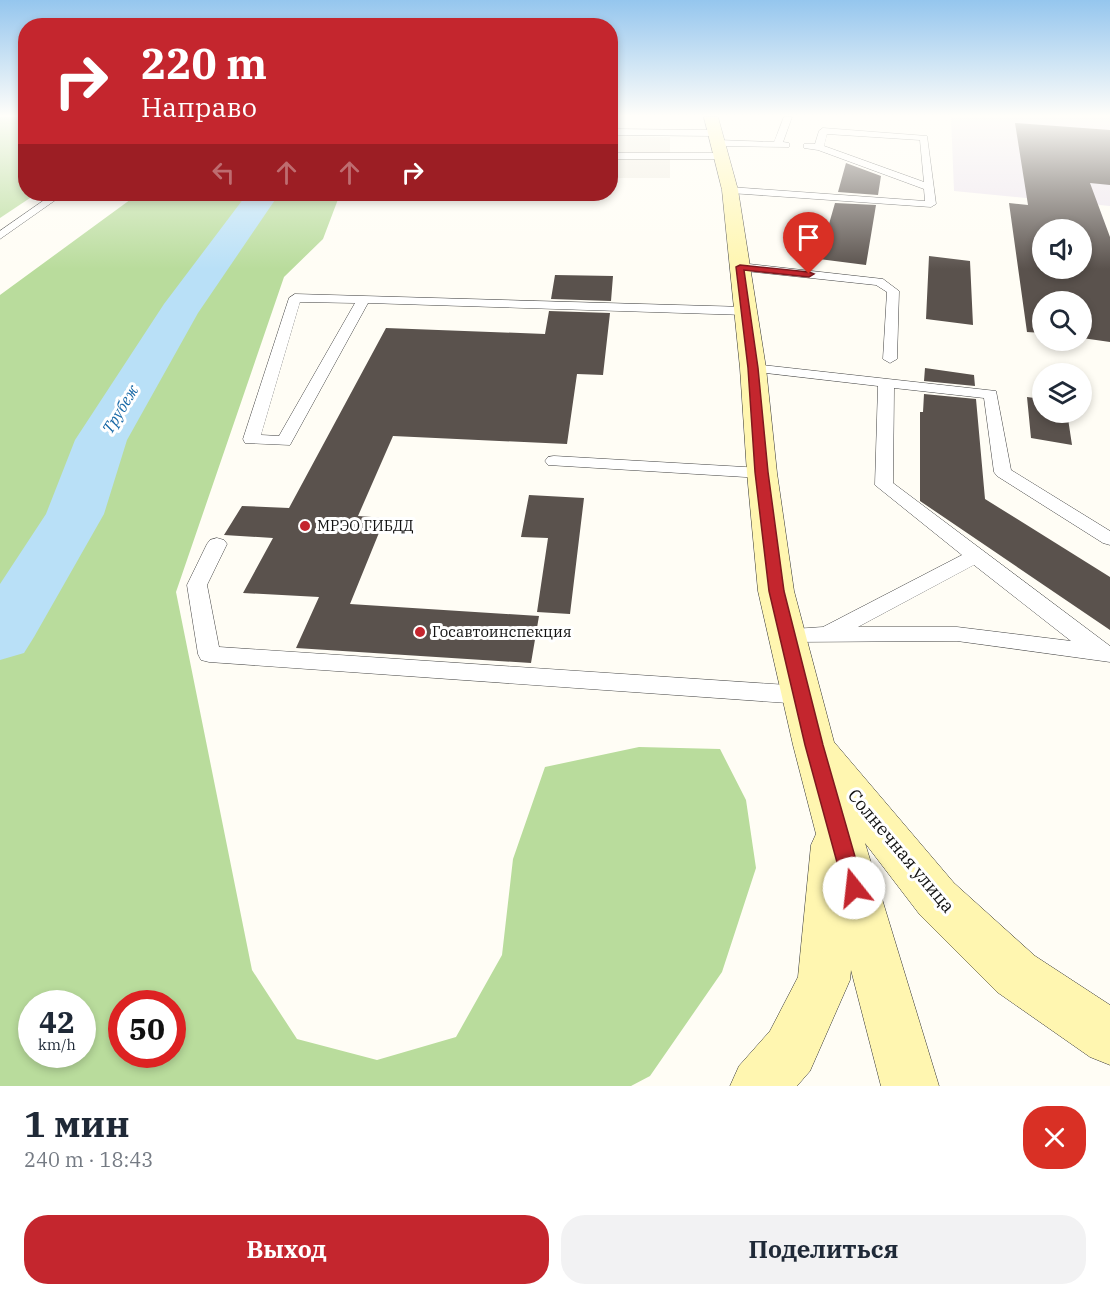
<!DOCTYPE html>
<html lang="ru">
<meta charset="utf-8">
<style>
body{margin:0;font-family:"IBM Plex Serif",serif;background:#f2f2f3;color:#1f2937;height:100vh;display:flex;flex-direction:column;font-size:22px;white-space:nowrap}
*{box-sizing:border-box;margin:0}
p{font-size:20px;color:#747a83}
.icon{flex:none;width:33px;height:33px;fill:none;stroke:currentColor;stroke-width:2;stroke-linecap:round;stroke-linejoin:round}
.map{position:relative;height:1086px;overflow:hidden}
.side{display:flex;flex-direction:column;background:#fff;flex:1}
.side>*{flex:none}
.hud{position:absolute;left:18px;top:18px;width:600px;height:183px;border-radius:24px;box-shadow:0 3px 9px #0003;background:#c4262e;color:#fff;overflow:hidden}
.fabs{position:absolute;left:1032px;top:219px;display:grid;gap:12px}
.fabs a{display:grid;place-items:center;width:60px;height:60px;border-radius:50%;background:#fff;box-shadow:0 3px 9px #0003;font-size:30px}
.speed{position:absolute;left:18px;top:990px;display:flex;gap:12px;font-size:30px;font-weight:700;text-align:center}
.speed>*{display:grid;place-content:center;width:78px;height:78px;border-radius:50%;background:#fff;box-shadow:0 3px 9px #0003;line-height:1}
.speed small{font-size:15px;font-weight:400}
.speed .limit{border:9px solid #d22;background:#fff;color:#111}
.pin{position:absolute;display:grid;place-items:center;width:51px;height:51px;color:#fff;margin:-62px -26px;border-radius:50% 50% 50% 0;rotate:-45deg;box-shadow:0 0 6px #0007}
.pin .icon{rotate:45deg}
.me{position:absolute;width:66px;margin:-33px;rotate:344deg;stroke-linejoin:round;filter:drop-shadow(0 0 4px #0008)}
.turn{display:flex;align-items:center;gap:21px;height:126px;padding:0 24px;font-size:27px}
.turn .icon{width:78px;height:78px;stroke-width:2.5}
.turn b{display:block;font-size:42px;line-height:51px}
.lanes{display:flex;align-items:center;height:57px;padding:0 24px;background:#0003;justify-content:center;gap:30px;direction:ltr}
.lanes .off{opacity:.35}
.round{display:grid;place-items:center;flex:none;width:63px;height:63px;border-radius:24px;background:#f2f2f3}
.summary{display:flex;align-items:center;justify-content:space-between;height:102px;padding:0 24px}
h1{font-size:36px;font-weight:700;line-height:45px}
.primary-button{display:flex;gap:12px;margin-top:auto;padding:12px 24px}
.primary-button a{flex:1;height:69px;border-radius:24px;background:#c4262e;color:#fff;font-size:24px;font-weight:700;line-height:69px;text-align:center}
.primary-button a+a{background:#f2f2f3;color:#1f2937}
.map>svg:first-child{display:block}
.industrial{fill:#eee6ef}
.forest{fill:#b9dc9c;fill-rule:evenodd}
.plaza{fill:#f1ede2}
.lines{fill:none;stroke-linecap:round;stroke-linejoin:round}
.river{fill:#b9e0f7;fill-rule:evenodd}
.building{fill:#5a524d;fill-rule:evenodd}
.lane-casing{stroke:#444;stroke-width:1}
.secondary-casing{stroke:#333;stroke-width:1}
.lane{fill:#fff;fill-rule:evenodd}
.secondary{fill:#fff6b0;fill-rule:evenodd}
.route{fill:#c4262e;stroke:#7f191e;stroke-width:1.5}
.poi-dot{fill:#c4262e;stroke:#fff;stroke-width:2}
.labels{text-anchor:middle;stroke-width:6;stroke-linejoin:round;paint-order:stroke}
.poi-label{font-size:15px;fill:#111;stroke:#fff;text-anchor:start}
.water-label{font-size:16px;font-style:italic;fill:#1768a6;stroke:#fff}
.near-street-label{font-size:18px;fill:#111;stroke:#fff}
</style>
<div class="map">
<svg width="1110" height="1086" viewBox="0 0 1110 1086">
<rect width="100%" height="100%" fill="#fffdf5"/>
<path class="industrial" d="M951 117H1110V206L954 191Z"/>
<path class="forest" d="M0 117H25L26 194H36L0 218Z
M138 194H340L323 239 284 277 176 592 252 970 297 1039 377 1060 456 1037 502 955 513 859 545 767 639 747 720 749 746 800 756 868 722 972 650 1076 631 1086H0V295ZM32 1004H82V1054H32ZM122 1004H172V1054H122Z"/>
<path class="plaza" d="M611 136 670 137V178H611Z"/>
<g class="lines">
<path class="river" d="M247 194H279L198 313 127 440 104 514 34 637 24 653 0 660V584L46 514 75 440 164 304Z"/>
</g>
<path class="building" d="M1015 123 1110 130V185L1090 183 1110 237V342L1082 338V302H1042V333L1027 332 1009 203 1028 205ZM1042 230H1082V268H1042Z
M846 163 881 176 878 195 838 192Z
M835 203 876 205 866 265 819 259Z
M929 256 970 261 973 325 926 319Z
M555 275 613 276 611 301 551 299Z
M549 311 610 313 603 375 577 374 567 444 393 436 358 516 385 518 350 604 539 616 531 663 296 648 319 597 243 593 273 538 224 535 242 506 289 508 386 328 545 334Z
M925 368 974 375 975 386 924 381Z
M924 394 976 399 985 499 1110 577V630L920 501V412H923Z
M1027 397 1042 399V412H1067L1072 445 1031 438Z
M529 495 584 498 570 614 537 612 548 538 521 537Z"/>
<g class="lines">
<defs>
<path id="lane" d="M784 117H792L783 142 789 143V147L717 146 713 143 717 140 774 142Z
M823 128 927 136 936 204 931 207 730 193 725 190 730 187 925 201 924 189 818 150 804 148V144H815L819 131ZM827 134 920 140 924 182 824 146Z
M610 129 715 130 719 133 715 136 610 135Z
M610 153H720L725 156 720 159H610Z
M53 194H64L0 239V231Z
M740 263 883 279 899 291 897 359 890 363 883 359 887 292 876 285 736 270V264Z
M295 294 746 307 753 311 746 315 368 303 290 445 245 443 243 439 289 298ZM300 302 355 303 279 436 261 435Z
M753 364 996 391 1011 470 1110 531V545L1103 543 997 476 994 472 984 398 894 388 893 483 1110 646V662L957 641 787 642 779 640 776 635 779 630 823 627 962 555 875 485 878 386 748 371 746 368ZM974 565 1071 641 957 627H858Z
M554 456 762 468 768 469 771 473 768 477 762 478 548 465 545 461 548 457Z
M217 538 224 540 227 544 207 585 219 647 802 686 810 689 814 695 810 701 802 704 209 662 201 660 198 654 187 585 207 544 210 540Z"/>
<path id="secondary" d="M704 117H718L738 190 766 368 777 473 794 591 834 742 954 883 1035 956 1110 1005V1065L1090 1057 997 992 920 915 865 843 939 1086H881L851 970 850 980 810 1071 797 1086H730L739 1066 770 1031 798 977 811 845 816 834 793 745 758 591 747 473 740 368 722 190Z"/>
</defs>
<use href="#lane" class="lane-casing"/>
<use href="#secondary" class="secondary-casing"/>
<use href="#lane" class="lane"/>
<use href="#secondary" class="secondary"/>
</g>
<linearGradient id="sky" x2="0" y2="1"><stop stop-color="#95c6ee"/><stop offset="0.43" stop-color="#fffefa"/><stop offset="1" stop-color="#fffefa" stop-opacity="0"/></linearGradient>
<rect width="1110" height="269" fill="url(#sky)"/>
<path class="route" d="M740 265 809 272 814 274 809 277 744 270 758 368 768 472 784 591 823 745 864 888 861 894 854 897 847 894 844 888 805 745 769 591 755 472 748 368 736 267Z"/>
<g class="poi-dot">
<circle cx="305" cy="526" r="6"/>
<circle cx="420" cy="632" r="6"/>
</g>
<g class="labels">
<g class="poi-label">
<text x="317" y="531">МРЭО ГИБДД</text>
<text x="432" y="637">Госавтоинспекция</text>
</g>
<g class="water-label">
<text transform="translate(120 409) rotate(-59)" y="6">Трубеж</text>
</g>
<g class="near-street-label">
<text transform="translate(901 851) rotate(50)" y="6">Солнечная улица</text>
</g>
</g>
</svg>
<div class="fabs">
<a><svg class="icon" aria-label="sound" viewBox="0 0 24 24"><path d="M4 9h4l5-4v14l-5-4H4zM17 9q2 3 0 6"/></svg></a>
<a><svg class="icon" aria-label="search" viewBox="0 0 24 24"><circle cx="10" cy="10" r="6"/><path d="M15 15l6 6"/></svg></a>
<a><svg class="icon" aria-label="layers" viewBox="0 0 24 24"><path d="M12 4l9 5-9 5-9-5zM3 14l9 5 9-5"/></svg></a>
</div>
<div class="speed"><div>42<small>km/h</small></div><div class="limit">50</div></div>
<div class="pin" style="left:809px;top:274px;background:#d93025"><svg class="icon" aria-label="arrive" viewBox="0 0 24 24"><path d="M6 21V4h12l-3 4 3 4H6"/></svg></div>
<svg class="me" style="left:854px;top:888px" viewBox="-20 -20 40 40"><circle r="19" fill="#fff"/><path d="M0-13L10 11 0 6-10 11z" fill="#c4262e"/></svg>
<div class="hud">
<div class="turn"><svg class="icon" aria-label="right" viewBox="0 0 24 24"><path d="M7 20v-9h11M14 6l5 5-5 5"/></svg><div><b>220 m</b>Направо</div></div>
<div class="lanes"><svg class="icon off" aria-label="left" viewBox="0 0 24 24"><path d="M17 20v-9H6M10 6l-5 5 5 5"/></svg><svg class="icon off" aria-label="ahead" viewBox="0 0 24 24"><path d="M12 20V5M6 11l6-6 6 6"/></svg><svg class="icon off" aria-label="ahead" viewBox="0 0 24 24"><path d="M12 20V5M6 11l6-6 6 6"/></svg><svg class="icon" aria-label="right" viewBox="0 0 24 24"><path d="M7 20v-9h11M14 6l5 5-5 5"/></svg></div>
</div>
</div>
<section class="side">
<div class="summary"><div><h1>1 мин</h1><p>240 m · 18:43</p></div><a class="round" style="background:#d93025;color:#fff"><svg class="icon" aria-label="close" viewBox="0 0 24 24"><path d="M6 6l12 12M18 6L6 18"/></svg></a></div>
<div class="primary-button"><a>Выход</a><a>Поделиться</a></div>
</section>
